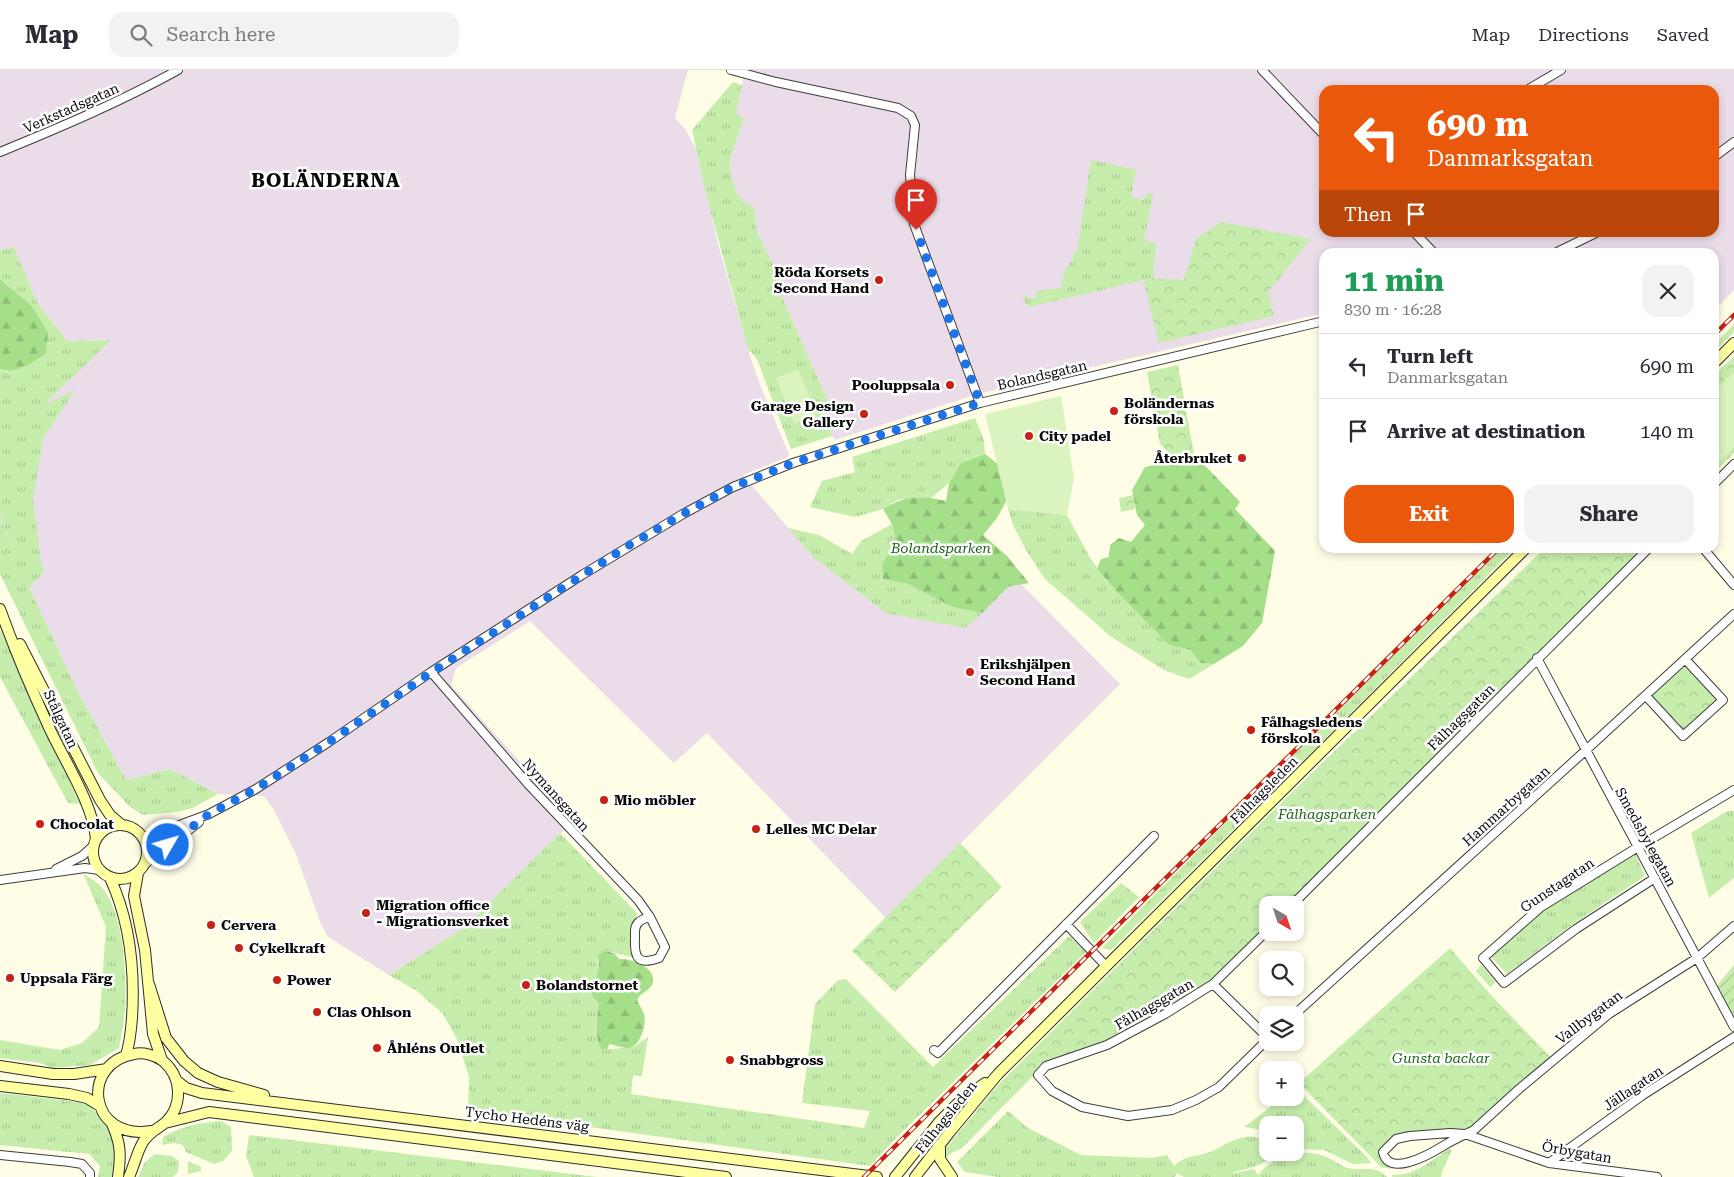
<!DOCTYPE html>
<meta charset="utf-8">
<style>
body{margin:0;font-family:"Roboto Serif",serif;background:#f2f2f3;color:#2b2b33;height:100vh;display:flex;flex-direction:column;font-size:19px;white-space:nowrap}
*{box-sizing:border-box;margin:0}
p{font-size:16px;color:#7c7c81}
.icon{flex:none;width:28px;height:28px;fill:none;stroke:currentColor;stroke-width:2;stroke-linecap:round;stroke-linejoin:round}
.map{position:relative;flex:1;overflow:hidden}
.drawer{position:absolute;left:1319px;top:178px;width:400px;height:305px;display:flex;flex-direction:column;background:#fff;border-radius:15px;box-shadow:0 2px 8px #0003}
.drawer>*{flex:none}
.hud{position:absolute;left:1319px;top:15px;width:400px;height:152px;border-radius:15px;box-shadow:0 2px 8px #0003;background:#ea580c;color:#fff;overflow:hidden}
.needle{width:32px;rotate:141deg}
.tools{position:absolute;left:1259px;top:826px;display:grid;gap:10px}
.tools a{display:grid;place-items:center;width:45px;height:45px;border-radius:10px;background:#fff;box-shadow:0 2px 8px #0003;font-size:25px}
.pin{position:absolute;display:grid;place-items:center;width:42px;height:42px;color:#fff;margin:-51px -21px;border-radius:50% 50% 50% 0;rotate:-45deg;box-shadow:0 0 5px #0007}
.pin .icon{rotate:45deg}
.me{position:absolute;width:55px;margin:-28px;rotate:52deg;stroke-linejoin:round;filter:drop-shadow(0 0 4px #0008)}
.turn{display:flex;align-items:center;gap:18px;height:105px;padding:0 25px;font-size:22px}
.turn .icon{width:65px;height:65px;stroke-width:2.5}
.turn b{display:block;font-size:35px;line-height:42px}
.then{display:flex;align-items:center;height:48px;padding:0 25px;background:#0003;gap:10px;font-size:19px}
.round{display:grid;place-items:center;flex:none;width:52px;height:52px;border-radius:15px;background:#f2f2f3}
.headline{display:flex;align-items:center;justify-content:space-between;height:85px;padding:0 25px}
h1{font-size:30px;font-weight:700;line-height:38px;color:#1e9e55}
.primary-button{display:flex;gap:10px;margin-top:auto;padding:10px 25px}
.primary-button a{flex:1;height:58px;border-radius:15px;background:#ea580c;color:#fff;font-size:20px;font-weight:700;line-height:58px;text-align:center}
.primary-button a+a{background:#f2f2f3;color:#2b2b33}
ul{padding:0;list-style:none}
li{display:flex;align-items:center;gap:15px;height:65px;padding:0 25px;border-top:1px solid #e1e1e2}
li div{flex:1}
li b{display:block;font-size:19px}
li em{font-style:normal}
header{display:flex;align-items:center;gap:30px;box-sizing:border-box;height:70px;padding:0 25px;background:#fff;border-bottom:1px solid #e1e1e2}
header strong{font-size:24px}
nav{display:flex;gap:28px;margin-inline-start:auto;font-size:18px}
.search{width:350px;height:45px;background:#f2f2f3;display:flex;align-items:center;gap:12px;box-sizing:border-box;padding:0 18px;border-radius:15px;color:#7c7c81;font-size:19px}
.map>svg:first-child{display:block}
.industrial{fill:#ebdcea;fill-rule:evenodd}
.grass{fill:url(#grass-tufts)}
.forest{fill:url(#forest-firs)}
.park{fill:url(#park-crowns)}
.garden{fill:url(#garden-furrows)}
.pitch{fill:#dbf3bf}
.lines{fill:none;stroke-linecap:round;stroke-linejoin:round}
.street-casing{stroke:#3d3d3d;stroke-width:10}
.secondary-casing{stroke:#2c2c2c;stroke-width:12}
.street{stroke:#fff;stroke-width:8}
.secondary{stroke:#feffa1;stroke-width:10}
.rail-casing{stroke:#c72215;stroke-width:4.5}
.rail{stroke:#fff;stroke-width:2.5;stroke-dasharray:8;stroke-linecap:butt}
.route{stroke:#1a73e8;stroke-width:9;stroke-dasharray:0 16.2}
.poi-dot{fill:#c72215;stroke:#fff;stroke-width:2}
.labels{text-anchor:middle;stroke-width:5;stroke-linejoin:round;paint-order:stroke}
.street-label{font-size:14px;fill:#0a0a0a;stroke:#fff}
.poi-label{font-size:14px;font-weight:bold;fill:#0a0a0a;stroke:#fff;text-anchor:start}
.park-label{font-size:14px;font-style:italic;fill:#1c6715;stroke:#fff}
.district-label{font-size:19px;font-weight:bold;letter-spacing:1px;fill:#0a0a0a;stroke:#fff}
</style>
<header>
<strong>Map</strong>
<div class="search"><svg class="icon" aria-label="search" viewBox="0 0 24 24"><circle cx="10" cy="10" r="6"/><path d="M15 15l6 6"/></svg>Search here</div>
<nav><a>Map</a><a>Directions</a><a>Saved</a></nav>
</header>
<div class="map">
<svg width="1734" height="1107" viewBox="0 0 1734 1107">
<defs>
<pattern id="grass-tufts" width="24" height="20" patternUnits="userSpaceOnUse" patternTransform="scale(1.25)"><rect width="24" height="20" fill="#c6edac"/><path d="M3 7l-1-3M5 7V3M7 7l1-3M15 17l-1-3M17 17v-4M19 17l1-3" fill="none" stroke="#a9ca93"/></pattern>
<pattern id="forest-firs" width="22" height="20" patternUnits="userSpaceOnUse" patternTransform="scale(1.25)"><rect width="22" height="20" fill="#a6df8a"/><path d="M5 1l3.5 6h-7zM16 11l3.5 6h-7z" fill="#8ebe76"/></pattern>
<pattern id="park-crowns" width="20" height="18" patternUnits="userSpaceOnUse" patternTransform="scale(1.25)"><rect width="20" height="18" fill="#c6edac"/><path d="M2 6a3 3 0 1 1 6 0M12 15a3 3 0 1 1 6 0" fill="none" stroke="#a9ca93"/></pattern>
<pattern id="garden-furrows" width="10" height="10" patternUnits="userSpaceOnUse" patternTransform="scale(1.25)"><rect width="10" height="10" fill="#c6edac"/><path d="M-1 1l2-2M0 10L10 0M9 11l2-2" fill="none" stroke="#a9ca93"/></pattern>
</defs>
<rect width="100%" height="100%" fill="#fffde6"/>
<path class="industrial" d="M0 0H688L675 48 685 59 697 81 718 174 751 289 762 320 789 384 788 387 743 405 813 487 965 558 1008 517 1022 515 1120 614 886 848 707 663 674 693 530 551 456 598 451 615 573 751 464 858 389 905 328 867 321 854 295 782 274 740 264 726 218 724 170 699 126 710 78 622 29 517 0 447V358L111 270 67 271 37 232 14 177 0 181Z
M731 0H1734V220L1714 241V182H1324V243L978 324 835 370 832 366 823 342 831 338 780 223V209L757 162 754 137 743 133 737 123 731 106 730 90 744 48 736 44 744 4ZM1324 20H1714V162H1324Z"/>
<path class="grass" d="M733 12 742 15 736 44 744 48 730 90 731 106 737 123 743 132 754 137 757 162 780 209V223L831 338 823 342 832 366 791 379 757 289 748 279 706 124 692 60Z
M1091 90 1137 100 1133 113 1132 127 1144 130 1148 123 1153 124 1144 170 1156 173 1153 208 1029 237 1020 226 1035 229 1037 221 1061 218 1064 202 1072 191 1074 182H1077Z
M14 177 37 232 67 271 111 270 44 335 75 320 43 368 33 429 41 493 44 502 29 517 78 622 126 710 170 699 218 724 193 738 177 742 143 745 130 737 98 703 0 504V447L17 488 0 444V299L8 302 32 236 0 209V181Z
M1734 254V262L1714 282V275Z
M975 348 984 370 985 384 961 393 949 413 931 428 919 427 897 430 883 439 855 447 810 437 822 411 855 402 852 387Z
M1008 439 1067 445 1089 486 1105 509 1169 575 1191 580 1200 593 1214 594 1189 609 1164 600 1110 566 1045 509 1027 482 1013 455Z
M892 454 896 473 882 494 883 509 908 514 952 537 982 543 965 558 886 543 813 487 788 458 819 465 852 484 861 471Z
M1502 478H1515L1274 720 1266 712Z
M0 559 80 734 68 733 0 607Z
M1261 717 1268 725 1111 880 1102 878Z
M1727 741H1734V808L1709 828 1691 763Z
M560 763 637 843 633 888C624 884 616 884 607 881L597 890 599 896 593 924 599 934C597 947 594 970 602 980L633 977 648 967 642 1006 633 1005 631 1024 864 1058 870 1041 802 1033 815 934 838 910 846 909 933 997 1069 866 1086 882 896 1068 870 1096 511 1046 468 1041 469 1007 457 969 443 944 417 921 389 905 464 858Z
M1635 783 1645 806 1573 854 1507 904 1491 887 1544 840Z
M83 803C89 808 99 813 104 820 124 847 127 907 125 940 124 953 121 966 119 978L90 995 52 998 40 993 0 988V970L60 980 82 973 99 957 106 857Z
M1121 813 1139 827 1094 873 1080 852Z
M1481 895 1496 912 1490 917 1476 901Z
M1295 1017 1367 1087 1371 1093 1353 1094 1324 1080 1295 1079V1055H1268L1267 1067 1257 1059 1244 1057 1282 1028H1295Z
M0 1023 88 1033 110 1060 114 1079V1107H98L100 1096 89 1084 0 1075Z
M1008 1041 1028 1058 1081 1085 1152 1088 1167 1085 1174 1096C1185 1085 1196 1087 1210 1082 1228 1074 1248 1058 1267 1072L1268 1082 1270 1083C1268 1098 1241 1098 1230 1104L1254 1099 1258 1105C1276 1083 1305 1076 1331 1089 1337 1092 1341 1096 1348 1098 1364 1102 1373 1094 1387 1107H1184L1177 1103 1175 1107H998L965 1102 957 1092Z
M221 1051 231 1057 232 1081 223 1091 214 1094 186 1082 183 1075 175 1073 162 1075 163 1067C181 1056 200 1053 221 1051Z
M249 1065 597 1107H254L246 1086Z
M1449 1079 1452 1080 1442 1102 1441 1107H1392L1393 1105C1416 1105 1430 1091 1449 1079Z
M155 1084 171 1086 179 1091 178 1102 173 1107H138L145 1092Z
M188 1091 201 1097V1101L188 1104Z"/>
<path class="forest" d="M0 209 32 236 48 263 46 284C32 292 17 305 0 299Z
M985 384 1004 399 1009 426 997 448 983 465 1007 486 1029 513 1008 517 982 543 952 537 908 514 883 509 882 494 896 472 892 454 883 439C906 425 920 425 946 431L949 413 961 393Z
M1194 384 1240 432 1235 439 1275 481 1262 553 1243 576 1214 594 1200 593 1191 580 1169 575 1118 523 1097 499 1101 489 1109 487 1110 475 1119 468 1131 472 1145 455 1137 445 1132 420 1145 397 1177 391Z
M607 881 615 884 619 889C631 888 656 897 653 912 651 921 640 922 637 930 639 935 643 940 644 944 647 954 640 978 628 978 622 978 615 975 609 974L608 979 602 980C594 970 597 946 599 934L592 925 599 896 598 885Z"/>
<path class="park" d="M1222 152 1311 169 1268 222 1274 246 1159 273 1144 212 1153 208 1184 210 1196 169Z
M1734 286V383L1714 403V305Z
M1178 295 1194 384 1177 391 1160 374 1147 302Z
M1133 425 1135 439 1121 442 1119 428Z
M1545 478H1649L1292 835H1268L1267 860 1213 914 1107 975 1046 996 1042 993 1036 1003 961 1079 953 1082 947 1087V1093H945L946 1078 998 1015 1284 730Z
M1685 589 1723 630 1683 666 1646 626Z
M960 773 1002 817 895 922 852 881Z
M1450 878 1490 924 1553 990 1474 1061 1396 1069 1383 1082 1386 1092 1391 1099 1381 1097 1299 1013Z"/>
<path class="garden" d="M1734 895V957L1714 919Z"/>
<path class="pitch" d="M798 299 817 344 794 353 776 308Z
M1734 302V377L1714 397V322Z
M1061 326 1074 408 1067 445 1008 439 985 344Z"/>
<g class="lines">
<defs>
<path id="street" d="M731 0 776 12 898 38 911 46 915 55 910 105 914 154 980 333
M1262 0 1324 65
M1527 20 1561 0
M0 82C61 57 120 32 178 0
M1714 87 1734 72
M1414 162 1433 182
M1557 182 1598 162
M1714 414 1734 394
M1703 478 1734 515
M1537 588 1734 957
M431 602 528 714 638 830 650 847 665 877 659 888C637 896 634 887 635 867 635 862 634 856 639 852 642 849 646 848 650 847
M1646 626 1683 666 1723 630 1685 589
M142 766H150L209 744 256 719 329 672 431 602 582 505 683 444 733 417 793 393 980 333 1324 251
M145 794 199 752
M56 799 82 786 93 776
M1655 808 1576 859 1504 913 1483 888 1541 837 1638 777 1734 720
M0 810 85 798 99 800
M1292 835 1649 478
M1066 854 1106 896
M1268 860 1213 914 1165 944 1107 975 1046 996 1038 1005 1052 1021 1082 1037 1128 1046 1172 1040 1196 1030 1219 1017 1268 969
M1213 914 1268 968
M1294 945 1585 681 1734 544
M934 980 938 983 1154 766
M0 1085 70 1092 82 1094 90 1103V1107
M1549 1093 1643 1025 1734 967
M1657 1107 1549 1093 1465 1064 1450 1063 1410 1066 1396 1069 1383 1082C1388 1107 1427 1086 1443 1076 1453 1070 1464 1065 1474 1060L1519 1019 1609 944 1697 888 1734 856"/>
<path id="secondary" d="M1714 293 1734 273
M0 539C14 578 30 616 47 653 62 687 93 733 96 769
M20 574 100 730 110 745 122 755
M93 782a27 27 0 1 1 54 0a27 27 0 1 1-54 0Z
M138 803 134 826 145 880 153 964 162 990
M110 808C130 851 135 900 132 948 131 961 130 973 126 985
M149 914 166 968 184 991 198 1003 218 1012 264 1025
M0 996 53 1004H74L107 999
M177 1011 186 1018 202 1023 877 1107
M0 1016 69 1024 87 1028 100 1036
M165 1053 209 1042 726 1107
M112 1054C121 1074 121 1085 118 1107
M940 1075V1089L952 1107
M129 1107C134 1096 137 1082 143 1072 151 1060 157 1060 166 1052 183 1035 182 1007 163 991 155 985 143 982 134 984 80 993 88 1071 151 1061
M895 1107 939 1052 958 1033 985 1013
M915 1107 949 1063 998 1004 1526 478"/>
</defs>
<use href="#street" class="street-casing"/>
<use href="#secondary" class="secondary-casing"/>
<use href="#street" class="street"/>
<use href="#secondary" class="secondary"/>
<defs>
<path id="rail" d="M1714 265 1734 245
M864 1107 1499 478"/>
</defs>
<use href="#rail" class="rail-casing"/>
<use href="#rail" class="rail"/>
</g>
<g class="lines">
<path class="route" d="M168 775 209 744 256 719 329 672 432 602 628 476 683 444 733 417 793 393 980 333 916 160"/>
</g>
<g class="poi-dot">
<circle cx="879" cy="210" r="5"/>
<circle cx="950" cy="315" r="5"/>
<circle cx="1114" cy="341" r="5"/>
<circle cx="864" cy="344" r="5"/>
<circle cx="1029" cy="366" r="5"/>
<circle cx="1242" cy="388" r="5"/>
<circle cx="970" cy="602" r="5"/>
<circle cx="1251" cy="660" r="5"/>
<circle cx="604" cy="730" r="5"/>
<circle cx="40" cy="754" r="5"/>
<circle cx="756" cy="759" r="5"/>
<circle cx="366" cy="843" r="5"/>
<circle cx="211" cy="855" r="5"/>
<circle cx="239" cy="878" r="5"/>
<circle cx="10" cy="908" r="5"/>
<circle cx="277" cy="910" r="5"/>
<circle cx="526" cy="915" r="5"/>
<circle cx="317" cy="942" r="5"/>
<circle cx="377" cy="978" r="5"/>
<circle cx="730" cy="990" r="5"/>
</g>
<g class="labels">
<g class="street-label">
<text transform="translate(71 38) rotate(-24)" y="5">Verkstadsgatan</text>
<text transform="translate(1042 305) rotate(-13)" y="5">Bolandsgatan</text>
<text transform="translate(1461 647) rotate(-45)" y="5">Fålhagsgatan</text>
<text transform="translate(61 649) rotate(65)" y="5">Stålgatan</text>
<text transform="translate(1264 720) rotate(-45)" y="5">Fålhagsleden</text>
<text transform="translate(556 725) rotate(48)" y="5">Nymansgatan</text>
<text transform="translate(1506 736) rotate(-42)" y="5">Hammarbygatan</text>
<text transform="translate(1646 767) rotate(61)" y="5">Smedsbylegatan</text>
<text transform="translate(1557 815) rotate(-34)" y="5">Gunstagatan</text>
<text transform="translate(1154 934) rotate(-30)" y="5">Fålhagsgatan</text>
<text transform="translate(1589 947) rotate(-37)" y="5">Vallbygatan</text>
<text transform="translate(1633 1018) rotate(-34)" y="5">Jällagatan</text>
<text transform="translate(946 1047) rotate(-51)" y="5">Fålhagsleden</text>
<text transform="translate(527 1049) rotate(7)" y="5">Tycho Hedéns väg</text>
<text transform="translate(1577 1082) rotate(10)" y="5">Örbygatan</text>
</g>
<g class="poi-label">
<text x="869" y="207" text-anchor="end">Röda Korsets<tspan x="869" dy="16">Second Hand</tspan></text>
<text x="940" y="320" text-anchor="end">Pooluppsala</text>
<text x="1124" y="338">Boländernas<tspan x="1124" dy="16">förskola</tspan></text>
<text x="854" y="341" text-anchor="end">Garage Design<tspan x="854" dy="16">Gallery</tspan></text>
<text x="1039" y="371">City padel</text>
<text x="1232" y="393" text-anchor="end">Återbruket</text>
<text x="980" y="599">Erikshjälpen<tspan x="980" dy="16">Second Hand</tspan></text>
<text x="1261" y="657">Fålhagsledens<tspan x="1261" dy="16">förskola</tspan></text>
<text x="614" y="735">Mio möbler</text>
<text x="50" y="759">Chocolat</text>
<text x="766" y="764">Lelles MC Delar</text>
<text x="376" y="840">Migration office<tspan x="376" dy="16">- Migrationsverket</tspan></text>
<text x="221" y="860">Cervera</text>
<text x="249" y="883">Cykelkraft</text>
<text x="20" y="913">Uppsala Färg</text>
<text x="287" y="915">Power</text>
<text x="536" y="920">Bolandstornet</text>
<text x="327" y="947">Clas Ohlson</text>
<text x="387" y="983">Åhléns Outlet</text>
<text x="740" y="995">Snabbgross</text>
</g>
<g class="park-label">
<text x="941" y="483">Bolandsparken</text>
<text x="1327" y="749">Fålhagsparken</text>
<text x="1441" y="993">Gunsta backar</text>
</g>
<g class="district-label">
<text x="326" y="117">BOLÄNDERNA</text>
</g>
</g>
</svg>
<div class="tools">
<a><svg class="needle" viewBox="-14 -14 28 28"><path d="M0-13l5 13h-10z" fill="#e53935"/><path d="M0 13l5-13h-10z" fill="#7c7c81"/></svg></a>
<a><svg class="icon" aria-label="search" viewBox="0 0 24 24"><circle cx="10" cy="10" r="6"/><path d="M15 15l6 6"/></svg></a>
<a><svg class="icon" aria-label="layers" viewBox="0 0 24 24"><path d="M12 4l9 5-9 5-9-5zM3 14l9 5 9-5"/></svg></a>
<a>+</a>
<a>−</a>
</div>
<div class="pin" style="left:916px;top:160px;background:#d93025"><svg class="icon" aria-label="arrive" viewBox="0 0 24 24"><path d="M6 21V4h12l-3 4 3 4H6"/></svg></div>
<svg class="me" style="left:168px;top:775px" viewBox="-20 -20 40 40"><circle r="17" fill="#1a73e8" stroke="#fff" stroke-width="3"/><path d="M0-11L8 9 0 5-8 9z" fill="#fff"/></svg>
<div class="hud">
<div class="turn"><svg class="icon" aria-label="left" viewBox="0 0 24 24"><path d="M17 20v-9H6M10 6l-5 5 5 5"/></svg><div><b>690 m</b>Danmarksgatan</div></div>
<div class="then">Then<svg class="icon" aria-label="arrive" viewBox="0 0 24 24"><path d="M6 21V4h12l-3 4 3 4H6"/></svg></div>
</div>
<section class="drawer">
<div class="headline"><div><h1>11 min</h1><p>830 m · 16:28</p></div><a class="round"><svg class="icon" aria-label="close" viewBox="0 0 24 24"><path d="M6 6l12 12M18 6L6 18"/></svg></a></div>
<ul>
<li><svg class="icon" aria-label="left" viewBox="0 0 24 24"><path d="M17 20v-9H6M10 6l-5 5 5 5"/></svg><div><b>Turn left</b><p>Danmarksgatan</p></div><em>690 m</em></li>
<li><svg class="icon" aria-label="arrive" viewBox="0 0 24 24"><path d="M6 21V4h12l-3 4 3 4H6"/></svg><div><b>Arrive at destination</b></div><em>140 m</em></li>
</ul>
<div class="primary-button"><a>Exit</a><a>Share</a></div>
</section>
</div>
